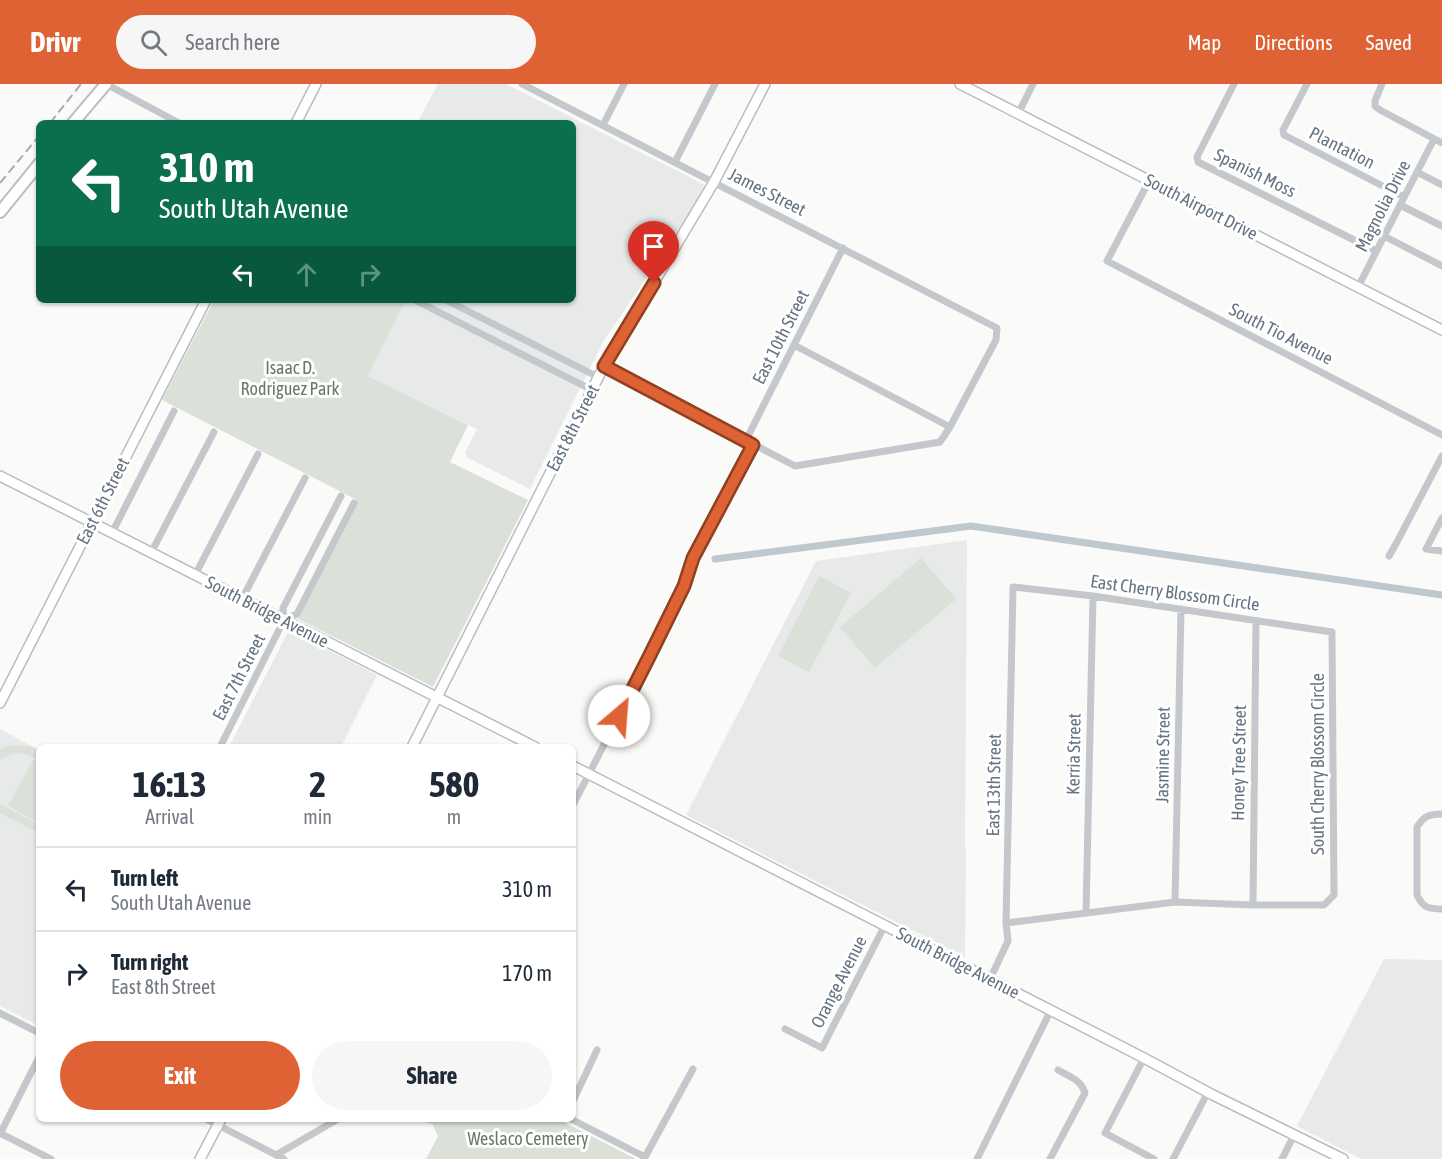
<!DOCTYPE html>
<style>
body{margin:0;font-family:"Asap Condensed",sans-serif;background:#f6f6f7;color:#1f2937;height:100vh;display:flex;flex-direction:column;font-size:22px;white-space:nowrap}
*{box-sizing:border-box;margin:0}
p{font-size:20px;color:#747a83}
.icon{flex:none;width:33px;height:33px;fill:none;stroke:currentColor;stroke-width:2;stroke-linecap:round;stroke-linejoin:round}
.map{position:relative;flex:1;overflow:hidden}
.drawer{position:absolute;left:36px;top:660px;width:540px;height:378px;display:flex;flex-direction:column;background:#fff;border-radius:9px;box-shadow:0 2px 4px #0004}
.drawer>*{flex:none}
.hud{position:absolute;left:36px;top:36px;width:540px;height:183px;border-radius:9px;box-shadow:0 2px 4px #0004;background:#0b6e4f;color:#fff;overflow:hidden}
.pin{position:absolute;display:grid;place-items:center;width:51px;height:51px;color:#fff;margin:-62px -26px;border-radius:50% 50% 50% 0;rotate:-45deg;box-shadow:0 0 6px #0007}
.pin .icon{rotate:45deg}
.me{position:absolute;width:66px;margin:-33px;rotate:27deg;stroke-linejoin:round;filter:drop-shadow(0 0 4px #0008)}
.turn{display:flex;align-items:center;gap:21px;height:126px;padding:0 24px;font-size:27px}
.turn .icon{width:78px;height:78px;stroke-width:2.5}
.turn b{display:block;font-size:42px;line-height:51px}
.lanes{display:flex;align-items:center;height:57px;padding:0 24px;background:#0003;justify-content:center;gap:30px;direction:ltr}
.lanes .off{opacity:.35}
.eta{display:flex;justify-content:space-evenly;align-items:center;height:102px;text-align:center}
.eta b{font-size:36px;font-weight:700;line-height:42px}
.action{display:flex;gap:12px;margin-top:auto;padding:12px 24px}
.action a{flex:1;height:69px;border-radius:36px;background:#de6233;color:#fff;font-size:24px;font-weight:700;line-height:69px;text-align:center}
.action a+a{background:#f6f6f7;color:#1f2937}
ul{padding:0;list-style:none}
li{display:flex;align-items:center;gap:18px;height:84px;padding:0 24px;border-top:2px solid #e0e1e3}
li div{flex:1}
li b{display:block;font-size:22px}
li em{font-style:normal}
header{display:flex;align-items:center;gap:36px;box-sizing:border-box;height:84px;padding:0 30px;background:#de6233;color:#fff}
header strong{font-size:28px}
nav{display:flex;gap:33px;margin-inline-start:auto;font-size:21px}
.search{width:420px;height:54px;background:#f6f6f7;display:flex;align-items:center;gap:15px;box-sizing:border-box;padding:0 21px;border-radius:33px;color:#747a83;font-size:22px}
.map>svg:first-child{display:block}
.built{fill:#e8e9e9}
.green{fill:#dbe1d9}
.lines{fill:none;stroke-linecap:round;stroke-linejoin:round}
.canal{stroke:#bec8cd;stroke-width:7}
.secondary-casing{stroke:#b8bdc2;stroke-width:12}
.primary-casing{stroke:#b9bdc1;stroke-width:14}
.street{stroke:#c4c7cb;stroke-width:7}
.secondary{stroke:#fff;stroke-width:9}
.primary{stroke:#fff;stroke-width:10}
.rail{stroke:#a7acb2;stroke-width:2;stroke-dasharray:9 4.5;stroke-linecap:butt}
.route-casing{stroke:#904021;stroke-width:15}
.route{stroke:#de6233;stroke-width:10}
.labels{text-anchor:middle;stroke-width:6;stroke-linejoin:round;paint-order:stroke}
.street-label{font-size:18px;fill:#667482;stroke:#fff}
.park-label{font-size:18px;fill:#677a65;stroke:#fff}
</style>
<header>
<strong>Drivr</strong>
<div class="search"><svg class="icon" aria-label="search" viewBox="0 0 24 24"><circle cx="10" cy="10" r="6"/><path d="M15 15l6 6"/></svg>Search here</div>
<nav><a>Map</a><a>Directions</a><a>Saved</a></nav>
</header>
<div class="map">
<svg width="1442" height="1075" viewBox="0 0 1442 1075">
<rect width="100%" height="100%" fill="#fafaf8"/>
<path class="built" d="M438 0H506L705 101 689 130 603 258 530 405 468 374 465 369 477 345 368 292 406 216H573V39H417Z
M967 456 965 763H966L965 873 686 731 816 477Z
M289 546 377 591 341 663H229Z
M0 645 39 666V942L0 922Z
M1384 875 1442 876V1075H1361L1297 1042Z"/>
<path class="green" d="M214 216H406L368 292 468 341 450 378 528 416 433 603 298 535 357 416 162 316Z
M921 474 956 515 875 584 840 543Z
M819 492 851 509 809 588 778 572Z
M14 661 32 663 39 667V676C25 668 14 666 0 676V666L6 662Z
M33 676 39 679V739L8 722Z
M0 720 39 741V749L0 729Z
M420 1035H558L636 1075H426L438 1052 433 1041Z"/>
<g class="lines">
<path class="canal" d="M715 475 971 442 1442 511"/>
<defs>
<path id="secondary" d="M960 0 1442 246
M296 39 316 0
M0 392 535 663
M0 619 206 216
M412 663 604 282 714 98 765 0
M573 682 1144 974 1213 1011 1343 1075
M200 1075 221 1035"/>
<path id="primary" d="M73 39 106 0
M0 128 39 80"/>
</defs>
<use href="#secondary" class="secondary-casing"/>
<use href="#primary" class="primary-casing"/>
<path class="street" d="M106 0 179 39
M522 0 997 244 996 256 950 343 794 261
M1234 0 1197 73 1198 78 1376 167
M1307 0 1283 46 1284 51 1404 113
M1382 0 1375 17V22L1380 26 1442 59
M1018 30 1033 0
M603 41 624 0
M675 78 715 0
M1417 88 1442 101
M1149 97 1107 177 1442 351
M1400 121 1442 142
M1384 152 1442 182
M1358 203 1434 55
M415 216 592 306
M446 216 598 293
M604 282 795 382 940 358 950 343
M746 356 843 164
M1442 434 1426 465 1442 467
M112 449 174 327
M151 469 214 348
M1389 472 1397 458 1442 372
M195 491 258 370
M242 515 305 394
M284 536 297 530 354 419
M220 663 284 536 283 524 341 412
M573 721 649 573 684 502 693 474 753 361
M1442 730C1429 730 1424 732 1417 743V811C1423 824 1429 825 1442 825
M1175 818 1181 525
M1253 821 1256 537
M1086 829 1093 512
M990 895 1008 857 1006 839 1013 503 1093 512 1332 548 1334 811 1324 821H1253L1175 818 1006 839
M0 929 39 949
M785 945 822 964 885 841
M1144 974 1105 1049 1154 1075
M573 1017 597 966
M206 1035 284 1075
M571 1035 645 1073 693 985
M0 1049 51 1075
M0 1050 39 973
M276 1071 338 1035
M977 1075 1051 926
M1050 1075 1085 1009C1081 996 1069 992 1058 986
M1173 1075 1208 1008
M1282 1075 1294 1051"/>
<use href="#secondary" class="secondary"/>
<use href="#primary" class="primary"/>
<path class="rail" d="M50 39 81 0
M0 99 39 52"/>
</g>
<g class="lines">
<defs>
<path id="route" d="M619 632 649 573 684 502 693 474 753 361 604 282 654 199"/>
</defs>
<use href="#route" class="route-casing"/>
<use href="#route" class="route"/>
</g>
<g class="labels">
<g class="street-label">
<text transform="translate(1342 64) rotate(27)" y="6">Plantation</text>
<text transform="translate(1255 89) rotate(26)" y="6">Spanish Moss</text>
<text transform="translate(767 108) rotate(27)" y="6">James Street</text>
<text transform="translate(1383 122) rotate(-63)" y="6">Magnolia Drive</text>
<text transform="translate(1201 123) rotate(27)" y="6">South Airport Drive</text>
<text transform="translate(1281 250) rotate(27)" y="6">South Tio Avenue</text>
<text transform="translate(781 253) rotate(-63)" y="6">East 10th Street</text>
<text transform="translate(573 344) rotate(-63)" y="6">East 8th Street</text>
<text transform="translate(103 417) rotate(-63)" y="6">East 6th Street</text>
<text transform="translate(1175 509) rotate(8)" y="6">East Cherry Blossom Circle</text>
<text transform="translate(267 528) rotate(27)" y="6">South Bridge Avenue</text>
<text transform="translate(239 593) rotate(-63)" y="6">East 7th Street</text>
<text transform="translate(1074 670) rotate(-89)" y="6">Kerria Street</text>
<text transform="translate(1163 671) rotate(-89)" y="6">Jasmine Street</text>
<text transform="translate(1239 679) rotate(-89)" y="6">Honey Tree Street</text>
<text transform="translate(1318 680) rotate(-90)" y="6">South Cherry Blossom Circle</text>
<text transform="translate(994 701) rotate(-89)" y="6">East 13th Street</text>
<text transform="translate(958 879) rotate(27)" y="6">South Bridge Avenue</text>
<text transform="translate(839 898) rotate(-63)" y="6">Orange Avenue</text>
</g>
<g class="park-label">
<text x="290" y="290">Isaac D.<tspan x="290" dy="21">Rodriguez Park</tspan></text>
<text x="528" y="1061">Weslaco Cemetery</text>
</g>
</g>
</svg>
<div class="pin" style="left:654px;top:199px;background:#d93025"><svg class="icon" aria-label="arrive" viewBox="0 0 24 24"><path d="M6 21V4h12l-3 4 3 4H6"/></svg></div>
<svg class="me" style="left:619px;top:632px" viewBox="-20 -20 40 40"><circle r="19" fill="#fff"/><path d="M0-13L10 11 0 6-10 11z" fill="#de6233"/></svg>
<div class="hud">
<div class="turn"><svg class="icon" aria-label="left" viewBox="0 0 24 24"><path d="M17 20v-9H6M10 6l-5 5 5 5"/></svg><div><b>310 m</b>South Utah Avenue</div></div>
<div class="lanes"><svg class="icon" aria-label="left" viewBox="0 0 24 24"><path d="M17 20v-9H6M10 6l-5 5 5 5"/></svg><svg class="icon off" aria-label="ahead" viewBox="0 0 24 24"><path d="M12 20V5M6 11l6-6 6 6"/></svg><svg class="icon off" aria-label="right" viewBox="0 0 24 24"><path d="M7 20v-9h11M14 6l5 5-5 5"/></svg></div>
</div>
<section class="drawer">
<div class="eta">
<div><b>16:13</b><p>Arrival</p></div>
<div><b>2</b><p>min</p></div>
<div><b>580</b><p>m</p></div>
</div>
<ul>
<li><svg class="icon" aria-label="left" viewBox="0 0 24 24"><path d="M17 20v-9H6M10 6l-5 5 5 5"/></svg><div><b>Turn left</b><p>South Utah Avenue</p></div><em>310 m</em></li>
<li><svg class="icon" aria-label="right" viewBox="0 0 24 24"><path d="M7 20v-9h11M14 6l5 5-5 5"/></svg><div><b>Turn right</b><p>East 8th Street</p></div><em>170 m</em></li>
</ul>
<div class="action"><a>Exit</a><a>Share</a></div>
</section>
</div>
